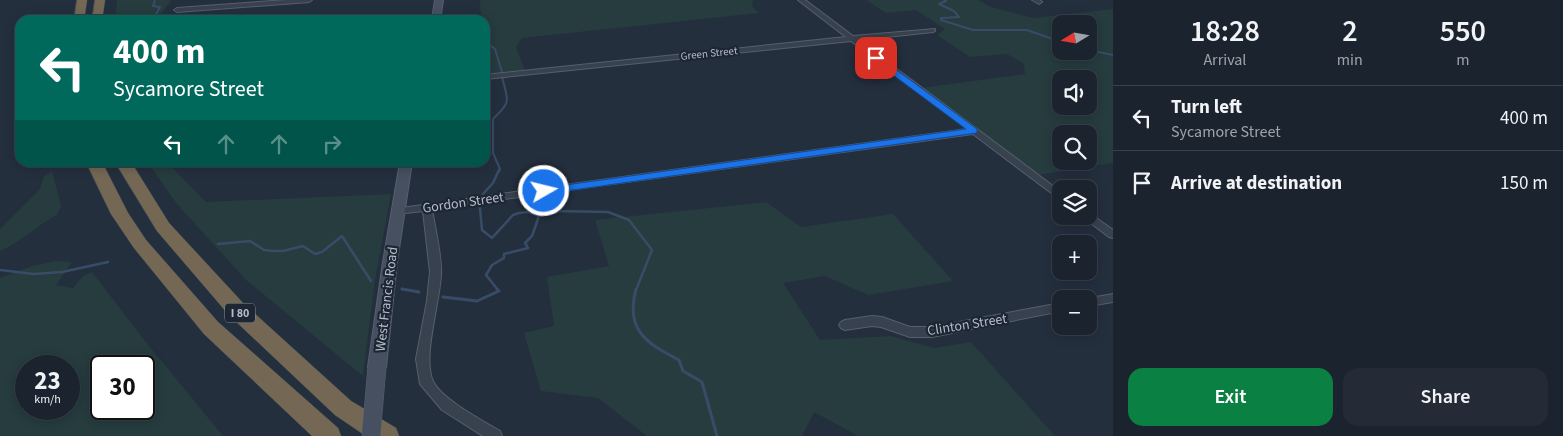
<!DOCTYPE html>
<meta charset="utf-8">
<style>
body{margin:0;font-family:"Source Sans 3",sans-serif;background:#242b36;color:#f1f3f6;height:100vh;display:flex;flex-direction:column;font-size:19px;white-space:nowrap}
*{box-sizing:border-box;margin:0}
p{font-size:16px;color:#a0a4aa}
.icon{flex:none;width:28px;height:28px;fill:none;stroke:currentColor;stroke-width:2;stroke-linecap:round;stroke-linejoin:round}
.map{position:relative;flex:1;overflow:hidden}
.details{display:flex;flex-direction:column;background:#1b232e;width:450px}
.details>*{flex:none}
.hud{position:absolute;left:15px;top:15px;width:475px;height:152px;border-radius:15px;box-shadow:0 2px 12px #0003,0 0 0 1px #39404a;background:#00695c;color:#fff;overflow:hidden}
.needle{width:32px;rotate:259deg}
.controls{position:absolute;left:1052px;top:15px;display:grid;gap:10px}
.controls a{display:grid;place-items:center;width:45px;height:45px;border-radius:10px;background:#1b232e;box-shadow:0 2px 12px #0003,0 0 0 1px #39404a;font-size:25px}
.speed{position:absolute;left:15px;top:355px;display:flex;gap:10px;font-size:25px;font-weight:700;text-align:center}
.speed>*{display:grid;place-content:center;width:65px;height:65px;border-radius:50%;background:#1b232e;box-shadow:0 2px 12px #0003,0 0 0 1px #39404a;line-height:1}
.speed small{font-size:12px;font-weight:400}
.speed .limit{border:2px solid #111;border-radius:8px;background:#fff;color:#111}
.pin{position:absolute;display:grid;place-items:center;width:42px;height:42px;color:#fff;margin:-21px;border-radius:10px;box-shadow:0 2px 8px #0006}
.me{position:absolute;width:55px;margin:-28px;rotate:82deg;stroke-linejoin:round;filter:drop-shadow(0 0 4px #0008)}
.turn{display:flex;align-items:center;gap:18px;height:105px;padding:0 15px;font-size:22px}
.turn .icon{width:65px;height:65px;stroke-width:2.5}
.turn b{display:block;font-size:35px;line-height:42px}
.lanes{display:flex;align-items:center;height:48px;padding:0 15px;background:#0003;justify-content:center;gap:25px;direction:ltr}
.lanes .off{opacity:.35}
.eta{display:flex;justify-content:space-evenly;align-items:center;height:85px;text-align:center}
.eta b{font-size:30px;font-weight:600;line-height:35px}
.button{display:flex;gap:10px;margin-top:auto;padding:10px 15px}
.button a{flex:1;height:58px;border-radius:15px;background:#0b8043;color:#fff;font-size:20px;font-weight:600;line-height:58px;text-align:center}
.button a+a{background:#242b36;color:#f1f3f6}
ul{padding:0;list-style:none}
li{display:flex;align-items:center;gap:15px;height:65px;padding:0 15px;border-top:1px solid #39404a}
li div{flex:1}
li b{display:block;font-size:19px}
li em{font-style:normal}
main{display:flex;flex:1;min-height:0}
.map>svg:first-child{display:block}
.green{fill:#263c3f;fill-rule:evenodd}
.lines{fill:none;stroke-linecap:round;stroke-linejoin:round}
.stream-far2{stroke:#394c67;stroke-width:2}
.stream-far1{stroke:#394c67;stroke-width:2.5}
.stream{stroke:#394c67;stroke-width:3}
.street-casing{stroke:#565f6c;stroke-width:2}
.secondary-casing{stroke:#565f6c;stroke-width:2}
.highway-casing{stroke:#434c59;stroke-width:1}
.street{fill:#38414e;fill-rule:evenodd}
.secondary{fill:#465061;fill-rule:evenodd}
.highway{fill:#746855;fill-rule:evenodd}
.secondary-bridge-casing{stroke:#565f6c;stroke-width:19;stroke-linecap:butt}
.secondary-bridge{stroke:#465061;stroke-width:18}
.route{fill:#1a73e8;stroke:#114b97}
.labels{text-anchor:middle;stroke-width:4.5;stroke-linejoin:round;paint-order:stroke}
.far-street-label{font-size:11px;fill:#b4bcc9;stroke:#1d2633}
.shield{fill:#1d2633;stroke:#878f9c;stroke-width:1}
.shield-label{font-size:12px;font-weight:bold;fill:#b4bcc9}
.street-label{font-size:14px;fill:#b4bcc9;stroke:#1d2633}
</style>
<main>
<div class="map">
<svg width="1113" height="436" viewBox="0 0 1113 436">
<rect width="100%" height="100%" fill="#242f3e"/>
<path class="green" d="M117 0H171L157 20H115Z
M480 0H753L752 6 759 13 522 38 516 47 525 71 485 75V20H481Z
M866 0H978L991 7 1033 18 1113 9V163L1038 175 921 88 1025 74 1024 64 1007 54 970 57 937 35 945 29 916 10 886 13ZM1061 24H1089V51H1061ZM1061 79H1089V106H1061ZM1061 134H1089V161H1061Z
M148 163H168L206 202 391 194 375 280 363 376 246 280 177 204Z
M52 171 61 206 57 215C37 225 21 242 0 251V229L40 189 44 176Z
M766 202 801 227 893 214 953 281 868 295 825 276 783 283 820 340 891 336 934 348 971 342 1055 436H858L814 412 802 436H647L598 398 541 391 524 333 554 326 547 277 609 266 595 220Z
M55 261 72 262 56 285 73 288 83 276 92 272 145 341 223 436H0V278L33 266ZM26 366H69V409H26ZM144 366V409H101V366Z"/>
<g class="lines">
<path class="stream-far2" d="M944 0 946 1 939 4 954 11 959 17 941 18V20L973 30H1027L1061 42
M153 20 160 7 153 6 155 0
M485 41 495 49 502 72
M1089 50 1113 55
M499 172 500 169 493 153V119C512 101 508 101 502 77"/>
<path class="stream-far1" d="M483 194 493 183 499 170
M480 208 482 230 492 238 513 215 519 213 528 212 539 216 555 211 608 212 629 220 652 250 636 290
M218 244 250 241 264 250 273 251H283L303 246 315 254 322 252 342 236 371 281
M0 270 34 274 62 272 108 262
M402 289 406 290
M498 290 486 275 492 265 504 258V254L528 248 525 243 532 236 539 216"/>
<path class="stream" d="M402 289 419 292
M636 289C625 330 646 343 679 360L683 371 702 382 717 436
M443 297 477 301 499 291 497 289"/>
<defs>
<path id="street" d="M286 0H312L309 2 177 12 174 10 177 8Z
M798 0H805L853 36 935 29V31L933 32 858 40 1061 192V199L1058 198 973 134 432 209C435 228 442 256 441 274 440 303 422 357 433 381 441 399 483 421 500 431L502 436H483L442 410 420 384 416 359 427 301 430 272 423 211 397 214 394 213 392 211 394 209 967 129 851 41 485 79V75L846 37Z
M1032 0H1040L1042 2 1039 4Z
M1089 213 1113 230V238L1109 237 1084 218 1083 216H1089Z
M1113 294V302L1089 306V299H1085Z
M1061 303V311L932 337H910L881 327 872 326 845 330 841 328 839 325 841 322 845 320 872 316 882 317 910 327H932Z"/>
<path id="secondary" d="M435 0H443L440 20H432Z
M400 162H412L397 262 386 367 383 372 377 374 371 372 368 367 383 262Z"/>
<path id="highway" d="M77 0H87L84 20H74Z
M95 0H105L102 20H92Z
M86 162H102L128 213 146 240 218 322 338 428 341 436H312L204 334 134 248 111 214Z
M115 162H131L169 223 243 303 351 401 396 428 399 436H366L335 415 229 315 157 231Z"/>
</defs>
<use href="#street" class="street-casing"/>
<use href="#secondary" class="secondary-casing"/>
<use href="#highway" class="highway-casing"/>
<use href="#street" class="street"/>
<use href="#secondary" class="secondary"/>
<use href="#highway" class="highway"/>
<defs>
<path id="secondary-bridge" d="M371 436 377 367"/>
</defs>
<use href="#secondary-bridge" class="secondary-bridge-casing"/>
<use href="#secondary-bridge" class="secondary-bridge"/>
</g>
<path class="route" d="M873 57H879L977 129V133L544 194 538 191 544 188 966 129 873 60Z"/>
<g class="labels">
<g class="far-street-label">
<text transform="translate(709 53) rotate(-6)" y="4">Green Street</text>
</g>
<rect class="shield" x="225" y="303.5" width="30" height="19" rx="4"/>
<g class="shield-label">
<text x="240" y="317">I 80</text>
</g>
<g class="street-label">
<text transform="translate(463 202) rotate(-8)" y="5">Gordon Street</text>
<text transform="translate(386 299) rotate(-83)" y="5">West Francis Road</text>
<text transform="translate(967 324) rotate(-9)" y="5">Clinton Street</text>
</g>
</g>
</svg>
<div class="controls">
<a><svg class="needle" viewBox="-14 -14 28 28"><path d="M0-13l5 13h-10z" fill="#e53935"/><path d="M0 13l5-13h-10z" fill="#a0a4aa"/></svg></a>
<a><svg class="icon" aria-label="sound" viewBox="0 0 24 24"><path d="M4 9h4l5-4v14l-5-4H4zM17 9q2 3 0 6"/></svg></a>
<a><svg class="icon" aria-label="search" viewBox="0 0 24 24"><circle cx="10" cy="10" r="6"/><path d="M15 15l6 6"/></svg></a>
<a><svg class="icon" aria-label="layers" viewBox="0 0 24 24"><path d="M12 4l9 5-9 5-9-5zM3 14l9 5 9-5"/></svg></a>
<a>+</a>
<a>−</a>
</div>
<div class="speed"><div>23<small>km/h</small></div><div class="limit">30</div></div>
<div class="pin" style="left:876px;top:58px;background:#d93025"><svg class="icon" aria-label="arrive" viewBox="0 0 24 24"><path d="M6 21V4h12l-3 4 3 4H6"/></svg></div>
<svg class="me" style="left:544px;top:191px" viewBox="-20 -20 40 40"><circle r="17" fill="#1a73e8" stroke="#fff" stroke-width="3"/><path d="M0-11L8 9 0 5-8 9z" fill="#fff"/></svg>
<div class="hud">
<div class="turn"><svg class="icon" aria-label="left" viewBox="0 0 24 24"><path d="M17 20v-9H6M10 6l-5 5 5 5"/></svg><div><b>400 m</b>Sycamore Street</div></div>
<div class="lanes"><svg class="icon" aria-label="left" viewBox="0 0 24 24"><path d="M17 20v-9H6M10 6l-5 5 5 5"/></svg><svg class="icon off" aria-label="ahead" viewBox="0 0 24 24"><path d="M12 20V5M6 11l6-6 6 6"/></svg><svg class="icon off" aria-label="ahead" viewBox="0 0 24 24"><path d="M12 20V5M6 11l6-6 6 6"/></svg><svg class="icon off" aria-label="right" viewBox="0 0 24 24"><path d="M7 20v-9h11M14 6l5 5-5 5"/></svg></div>
</div>
</div>
<section class="details">
<div class="eta">
<div><b>18:28</b><p>Arrival</p></div>
<div><b>2</b><p>min</p></div>
<div><b>550</b><p>m</p></div>
</div>
<ul>
<li><svg class="icon" aria-label="left" viewBox="0 0 24 24"><path d="M17 20v-9H6M10 6l-5 5 5 5"/></svg><div><b>Turn left</b><p>Sycamore Street</p></div><em>400 m</em></li>
<li><svg class="icon" aria-label="arrive" viewBox="0 0 24 24"><path d="M6 21V4h12l-3 4 3 4H6"/></svg><div><b>Arrive at destination</b></div><em>150 m</em></li>
</ul>
<div class="button"><a>Exit</a><a>Share</a></div>
</section>
</main>
